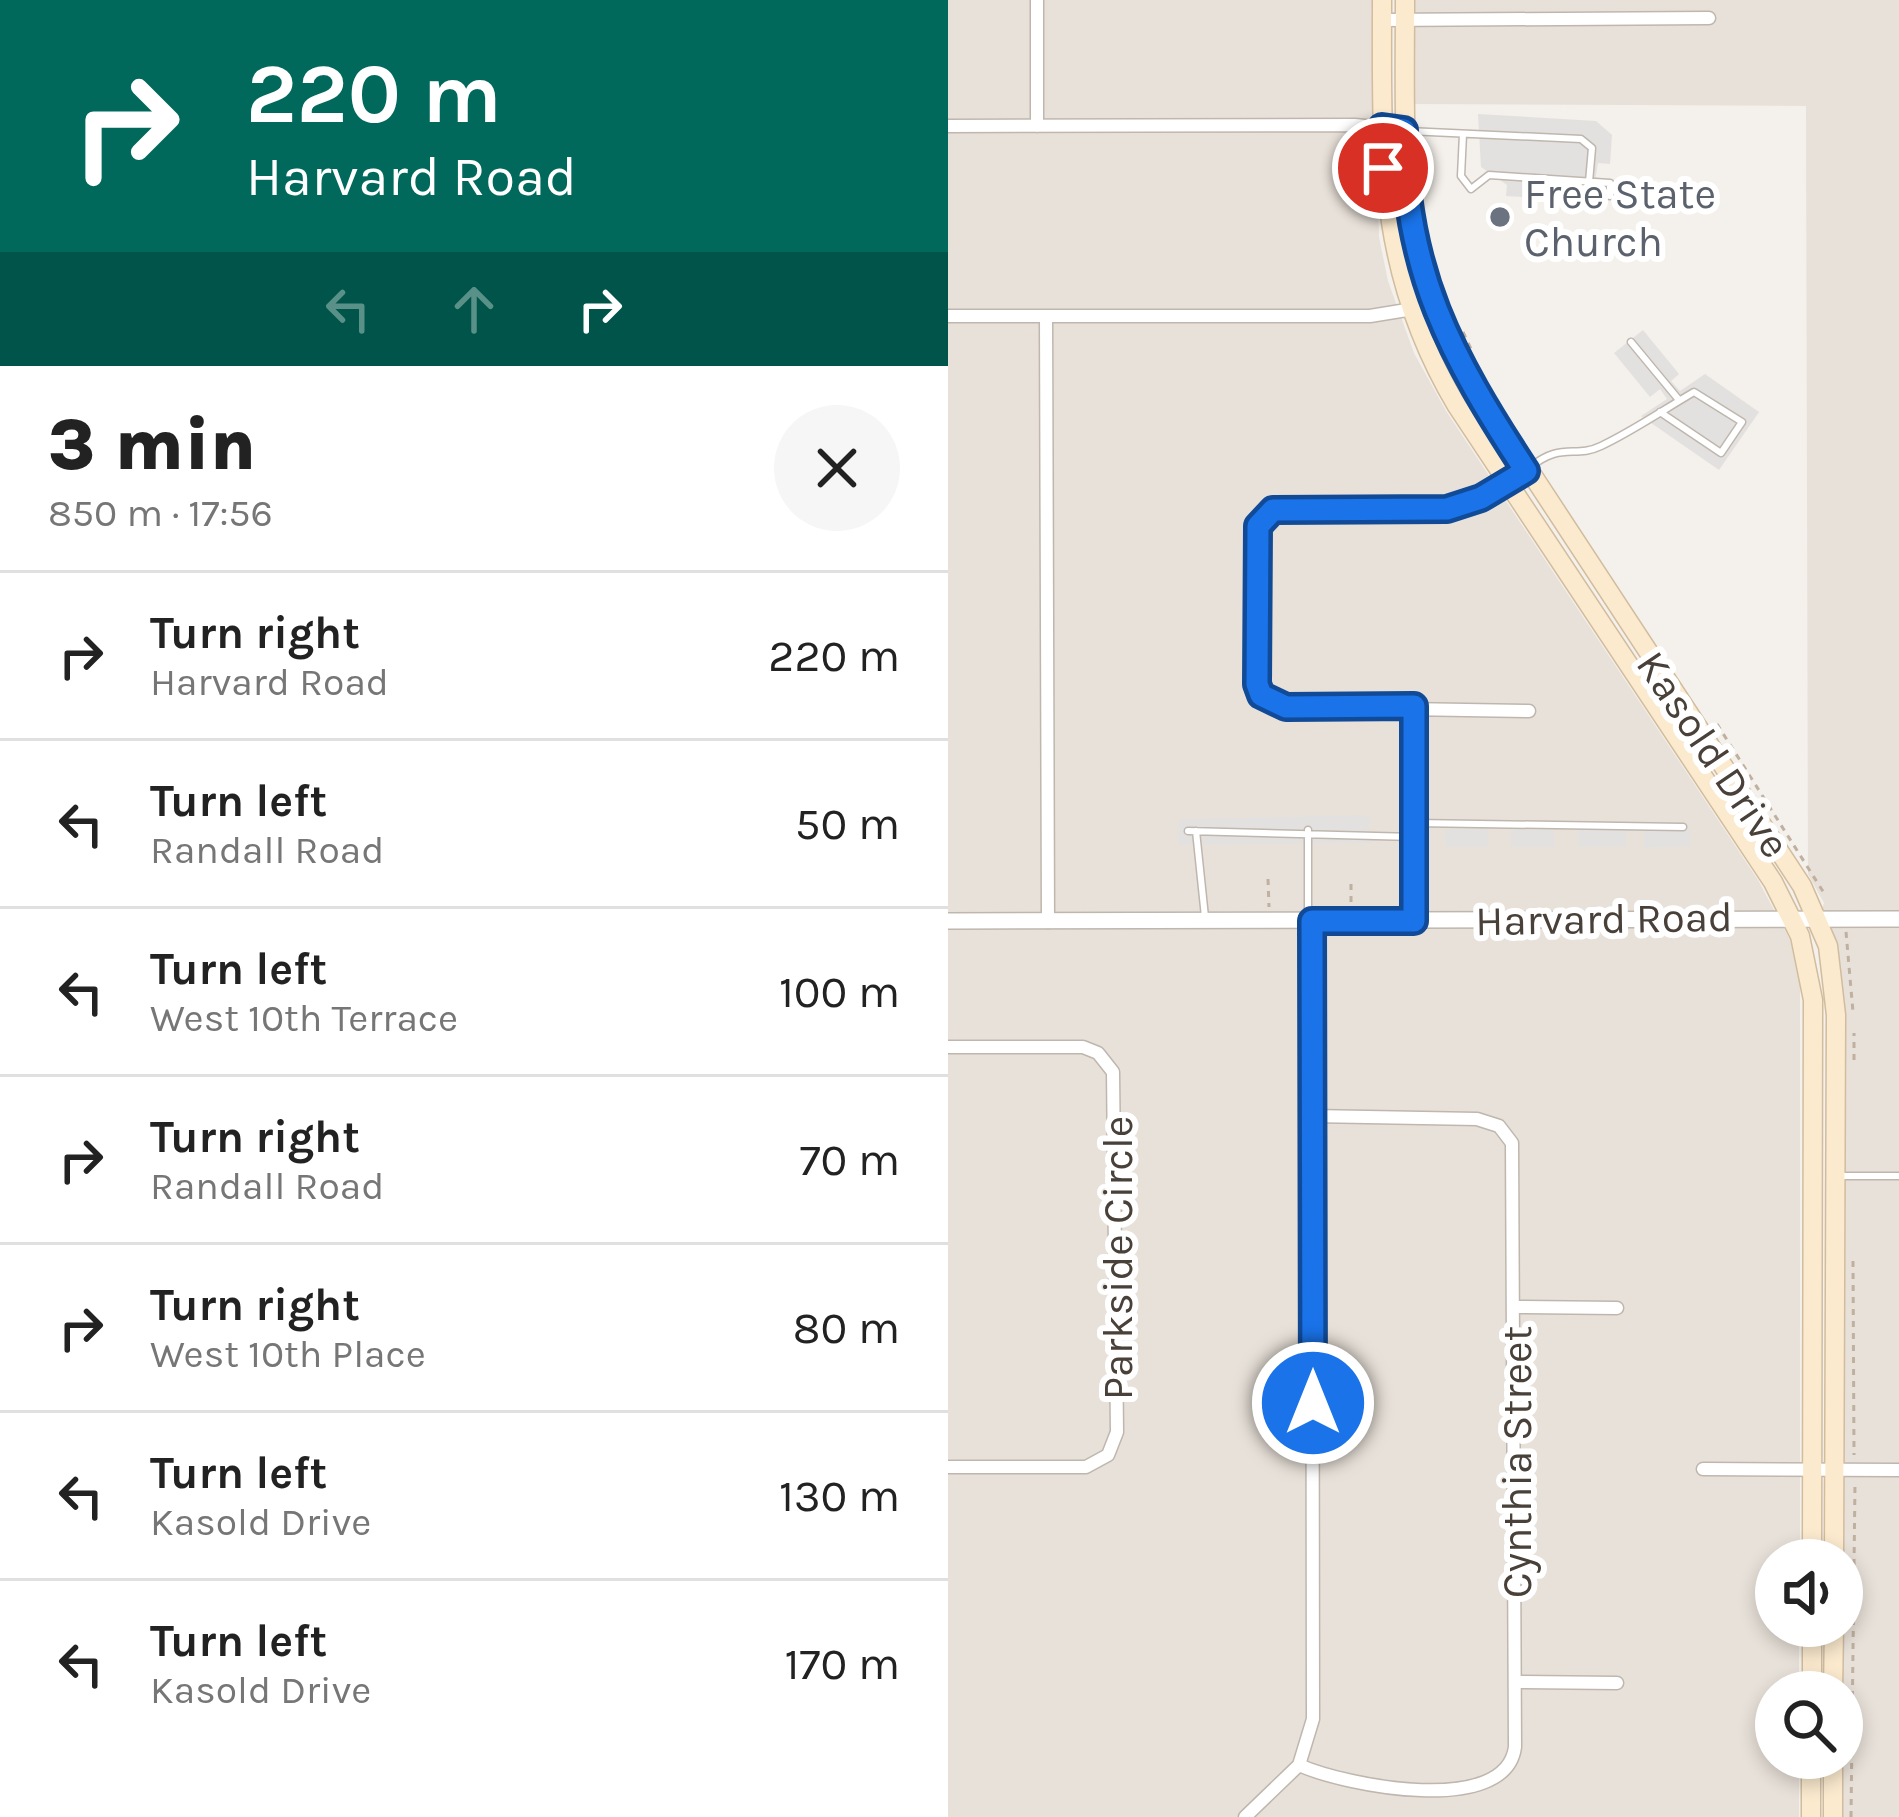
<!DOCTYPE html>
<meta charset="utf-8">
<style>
body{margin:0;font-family:Karla,sans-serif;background:#f6f6f6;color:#222;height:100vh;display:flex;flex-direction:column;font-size:45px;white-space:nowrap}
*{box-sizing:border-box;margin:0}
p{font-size:39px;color:#767676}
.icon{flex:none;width:66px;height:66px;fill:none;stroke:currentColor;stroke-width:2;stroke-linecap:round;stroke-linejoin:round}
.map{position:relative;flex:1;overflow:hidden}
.sheet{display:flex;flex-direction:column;background:#fff;width:948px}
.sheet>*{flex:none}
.hud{background:#00695c;color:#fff;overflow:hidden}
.buttons{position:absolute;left:807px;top:1539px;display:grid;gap:24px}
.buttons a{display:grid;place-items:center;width:108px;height:108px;border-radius:50%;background:#fff;box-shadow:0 6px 18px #0003;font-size:60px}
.pin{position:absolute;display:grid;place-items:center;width:102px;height:102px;color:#fff;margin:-51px;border:6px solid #fff;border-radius:50%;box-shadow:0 3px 12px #0007}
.me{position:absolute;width:132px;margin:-66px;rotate:0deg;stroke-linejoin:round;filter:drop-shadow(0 0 9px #0008)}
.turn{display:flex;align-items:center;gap:42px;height:252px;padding:0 48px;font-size:54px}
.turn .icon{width:156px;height:156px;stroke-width:2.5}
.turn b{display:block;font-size:84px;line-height:102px}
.lanes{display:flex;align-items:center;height:114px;padding:0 48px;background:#0003;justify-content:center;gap:60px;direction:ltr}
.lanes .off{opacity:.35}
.round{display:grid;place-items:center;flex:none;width:126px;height:126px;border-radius:63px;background:#f6f6f6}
.headline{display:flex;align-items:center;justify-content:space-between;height:204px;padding:0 48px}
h1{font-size:72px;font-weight:800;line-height:90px}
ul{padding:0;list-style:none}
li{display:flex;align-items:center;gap:36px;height:168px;padding:0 48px;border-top:3px solid #e0e0e0}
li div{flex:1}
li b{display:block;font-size:45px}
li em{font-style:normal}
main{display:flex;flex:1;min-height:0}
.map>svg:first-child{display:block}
.residential{fill:#e8e1d9}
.parking{fill:#e3e1df}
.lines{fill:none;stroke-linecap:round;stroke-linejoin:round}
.service-casing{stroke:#bfb7ae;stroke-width:9}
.minor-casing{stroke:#bfb7ae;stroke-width:15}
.tertiary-casing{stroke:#bfb7ae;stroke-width:18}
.secondary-casing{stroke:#d1bc9e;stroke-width:21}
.path{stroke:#c0b0a0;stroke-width:3;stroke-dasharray:6 6;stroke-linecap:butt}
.service{stroke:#fff;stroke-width:6}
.minor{stroke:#fff;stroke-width:12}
.tertiary{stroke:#fff;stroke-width:15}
.secondary{stroke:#fbeace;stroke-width:18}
.route-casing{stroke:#114b97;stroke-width:30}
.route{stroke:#1a73e8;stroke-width:21}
.worship-dot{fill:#6b7280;stroke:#fff;stroke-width:4.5}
.labels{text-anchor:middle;stroke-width:12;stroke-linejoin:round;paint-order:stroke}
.worship-label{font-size:42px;fill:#5b616d;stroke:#fff;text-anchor:start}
.street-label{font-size:42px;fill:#484039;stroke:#fff}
</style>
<main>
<section class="sheet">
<div class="hud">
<div class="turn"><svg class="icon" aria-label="right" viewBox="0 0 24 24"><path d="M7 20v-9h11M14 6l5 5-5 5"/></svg><div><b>220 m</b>Harvard Road</div></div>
<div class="lanes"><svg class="icon off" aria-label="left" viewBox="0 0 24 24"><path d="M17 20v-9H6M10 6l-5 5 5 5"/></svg><svg class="icon off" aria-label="ahead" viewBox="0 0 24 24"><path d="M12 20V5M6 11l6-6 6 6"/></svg><svg class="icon" aria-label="right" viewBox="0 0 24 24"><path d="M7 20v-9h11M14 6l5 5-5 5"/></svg></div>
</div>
<div class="headline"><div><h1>3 min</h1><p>850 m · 17:56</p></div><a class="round"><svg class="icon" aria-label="close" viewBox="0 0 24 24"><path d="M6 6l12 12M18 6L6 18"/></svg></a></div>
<ul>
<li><svg class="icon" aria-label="right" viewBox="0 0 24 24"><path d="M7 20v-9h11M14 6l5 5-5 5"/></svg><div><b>Turn right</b><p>Harvard Road</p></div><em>220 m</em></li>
<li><svg class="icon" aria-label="left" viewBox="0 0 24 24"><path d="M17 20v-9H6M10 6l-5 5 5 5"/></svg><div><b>Turn left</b><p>Randall Road</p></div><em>50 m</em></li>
<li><svg class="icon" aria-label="left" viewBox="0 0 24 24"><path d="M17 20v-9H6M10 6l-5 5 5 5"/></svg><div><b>Turn left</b><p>West 10th Terrace</p></div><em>100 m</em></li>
<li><svg class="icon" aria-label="right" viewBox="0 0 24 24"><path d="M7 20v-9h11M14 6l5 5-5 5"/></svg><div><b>Turn right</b><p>Randall Road</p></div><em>70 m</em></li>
<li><svg class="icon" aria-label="right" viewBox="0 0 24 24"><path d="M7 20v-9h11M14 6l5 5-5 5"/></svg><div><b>Turn right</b><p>West 10th Place</p></div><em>80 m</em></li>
<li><svg class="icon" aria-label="left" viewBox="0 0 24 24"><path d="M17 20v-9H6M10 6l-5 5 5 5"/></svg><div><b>Turn left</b><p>Kasold Drive</p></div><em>130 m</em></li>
<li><svg class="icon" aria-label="left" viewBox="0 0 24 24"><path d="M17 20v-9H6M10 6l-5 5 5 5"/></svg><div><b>Turn left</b><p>Kasold Drive</p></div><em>170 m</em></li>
</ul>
</section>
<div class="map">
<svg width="951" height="1817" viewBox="0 0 951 1817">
<rect width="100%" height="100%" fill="#f4f0eb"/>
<path class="residential" d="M0 0H424L431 237 440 281 466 353 498 411 810 880 842 940 852 983V1560H828V1626H851V1692H828V1758H851V1817H0Z
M464 0H951V1817H885L894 1758 888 1015 871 918 876 903 860 874 858 106 464 104Z"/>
<path class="parking" d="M530 114 648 121 664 135 662 164 650 163 644 201 558 196 559 185 533 167Z
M695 330 731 374 723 381 732 391 757 374 811 412 771 470 693 416 719 399 712 389 702 397 666 353Z
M421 815 422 843 230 845 231 819Z
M678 828V846L631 847 630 829Z
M742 828V846L696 848V830Z
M540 829V847H497V829Z
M606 829V847H563V829Z"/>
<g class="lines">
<defs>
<path id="service" d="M460 131 633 139 644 148 641 182
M515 134 513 176 523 189 541 175 662 183V196
M683 342 731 400
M581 468C614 441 626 459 653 446 685 431 715 410 746 392L794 422 773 453 712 412
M468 823 735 827
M360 830V917
M240 831 466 837
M248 831 257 917
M889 1176H951"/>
<path id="minor" d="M434 20 761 18
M0 126 407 125 456 130
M89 126V0
M0 316H422L471 308
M98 316 100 922
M578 471 533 498 499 509 317 513 308 532 309 684 316 698 338 707 581 711
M466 706 467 921
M0 1047H135L150 1053 165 1072 169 1432 160 1455 138 1467H0
M568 1307 669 1308
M755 1469 951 1470
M567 1682 669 1683
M351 1765C398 1786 558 1817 567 1747L564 1143 551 1126 529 1119 364 1116
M297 1817 351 1765 365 1719 364 921"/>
<path id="tertiary" d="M0 921 951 919"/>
<path id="secondary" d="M434 0C434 151 428 271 509 406L825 882 852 936 865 1000 864 1560
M457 0C457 133 450 225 503 351L854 886 880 946 888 1015 886 1560
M864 1692V1626
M885 1692 886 1626
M863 1817V1758
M885 1817V1758"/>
</defs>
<use href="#service" class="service-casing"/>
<use href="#minor" class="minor-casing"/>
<use href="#tertiary" class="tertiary-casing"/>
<use href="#secondary" class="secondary-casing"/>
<path class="path" d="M515 332 524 351
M769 724 876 893
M320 879 321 907
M403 902V880
M898 932 905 1012
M906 1060V1033
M905 1261 906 1455
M903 1817 907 1483"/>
<use href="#service" class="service"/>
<use href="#minor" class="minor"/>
<use href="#tertiary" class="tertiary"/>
<use href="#secondary" class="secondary"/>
</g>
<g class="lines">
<defs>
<path id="route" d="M365 1403 364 921H466V706L338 707 313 695 309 684 310 526 325 510 499 509 533 498 578 471C503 356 456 271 456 130L434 127 435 168"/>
</defs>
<use href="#route" class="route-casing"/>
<use href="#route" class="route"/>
</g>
<circle class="worship-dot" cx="552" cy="217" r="12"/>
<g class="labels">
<g class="worship-label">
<text x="576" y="208">Free State<tspan x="576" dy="48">Church</tspan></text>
</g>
<g class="street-label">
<text transform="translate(766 754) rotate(56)" y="15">Kasold Drive</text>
<text transform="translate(656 918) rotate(-1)" y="15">Harvard Road</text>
<text transform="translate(169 1258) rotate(-90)" y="15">Parkside Circle</text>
<text transform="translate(568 1462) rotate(-90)" y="15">Cynthia Street</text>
</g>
</g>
</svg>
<div class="buttons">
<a><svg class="icon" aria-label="sound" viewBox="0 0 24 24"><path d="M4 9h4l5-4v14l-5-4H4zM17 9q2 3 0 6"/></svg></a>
<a><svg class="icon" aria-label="search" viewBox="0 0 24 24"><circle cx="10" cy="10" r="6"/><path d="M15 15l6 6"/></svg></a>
</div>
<div class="pin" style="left:435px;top:168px;background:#d93025"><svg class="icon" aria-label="arrive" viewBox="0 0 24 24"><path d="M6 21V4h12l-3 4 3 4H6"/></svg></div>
<svg class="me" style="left:365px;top:1403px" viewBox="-20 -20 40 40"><circle r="17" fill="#1a73e8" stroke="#fff" stroke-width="3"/><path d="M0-11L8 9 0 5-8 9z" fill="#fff"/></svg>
</div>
</main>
